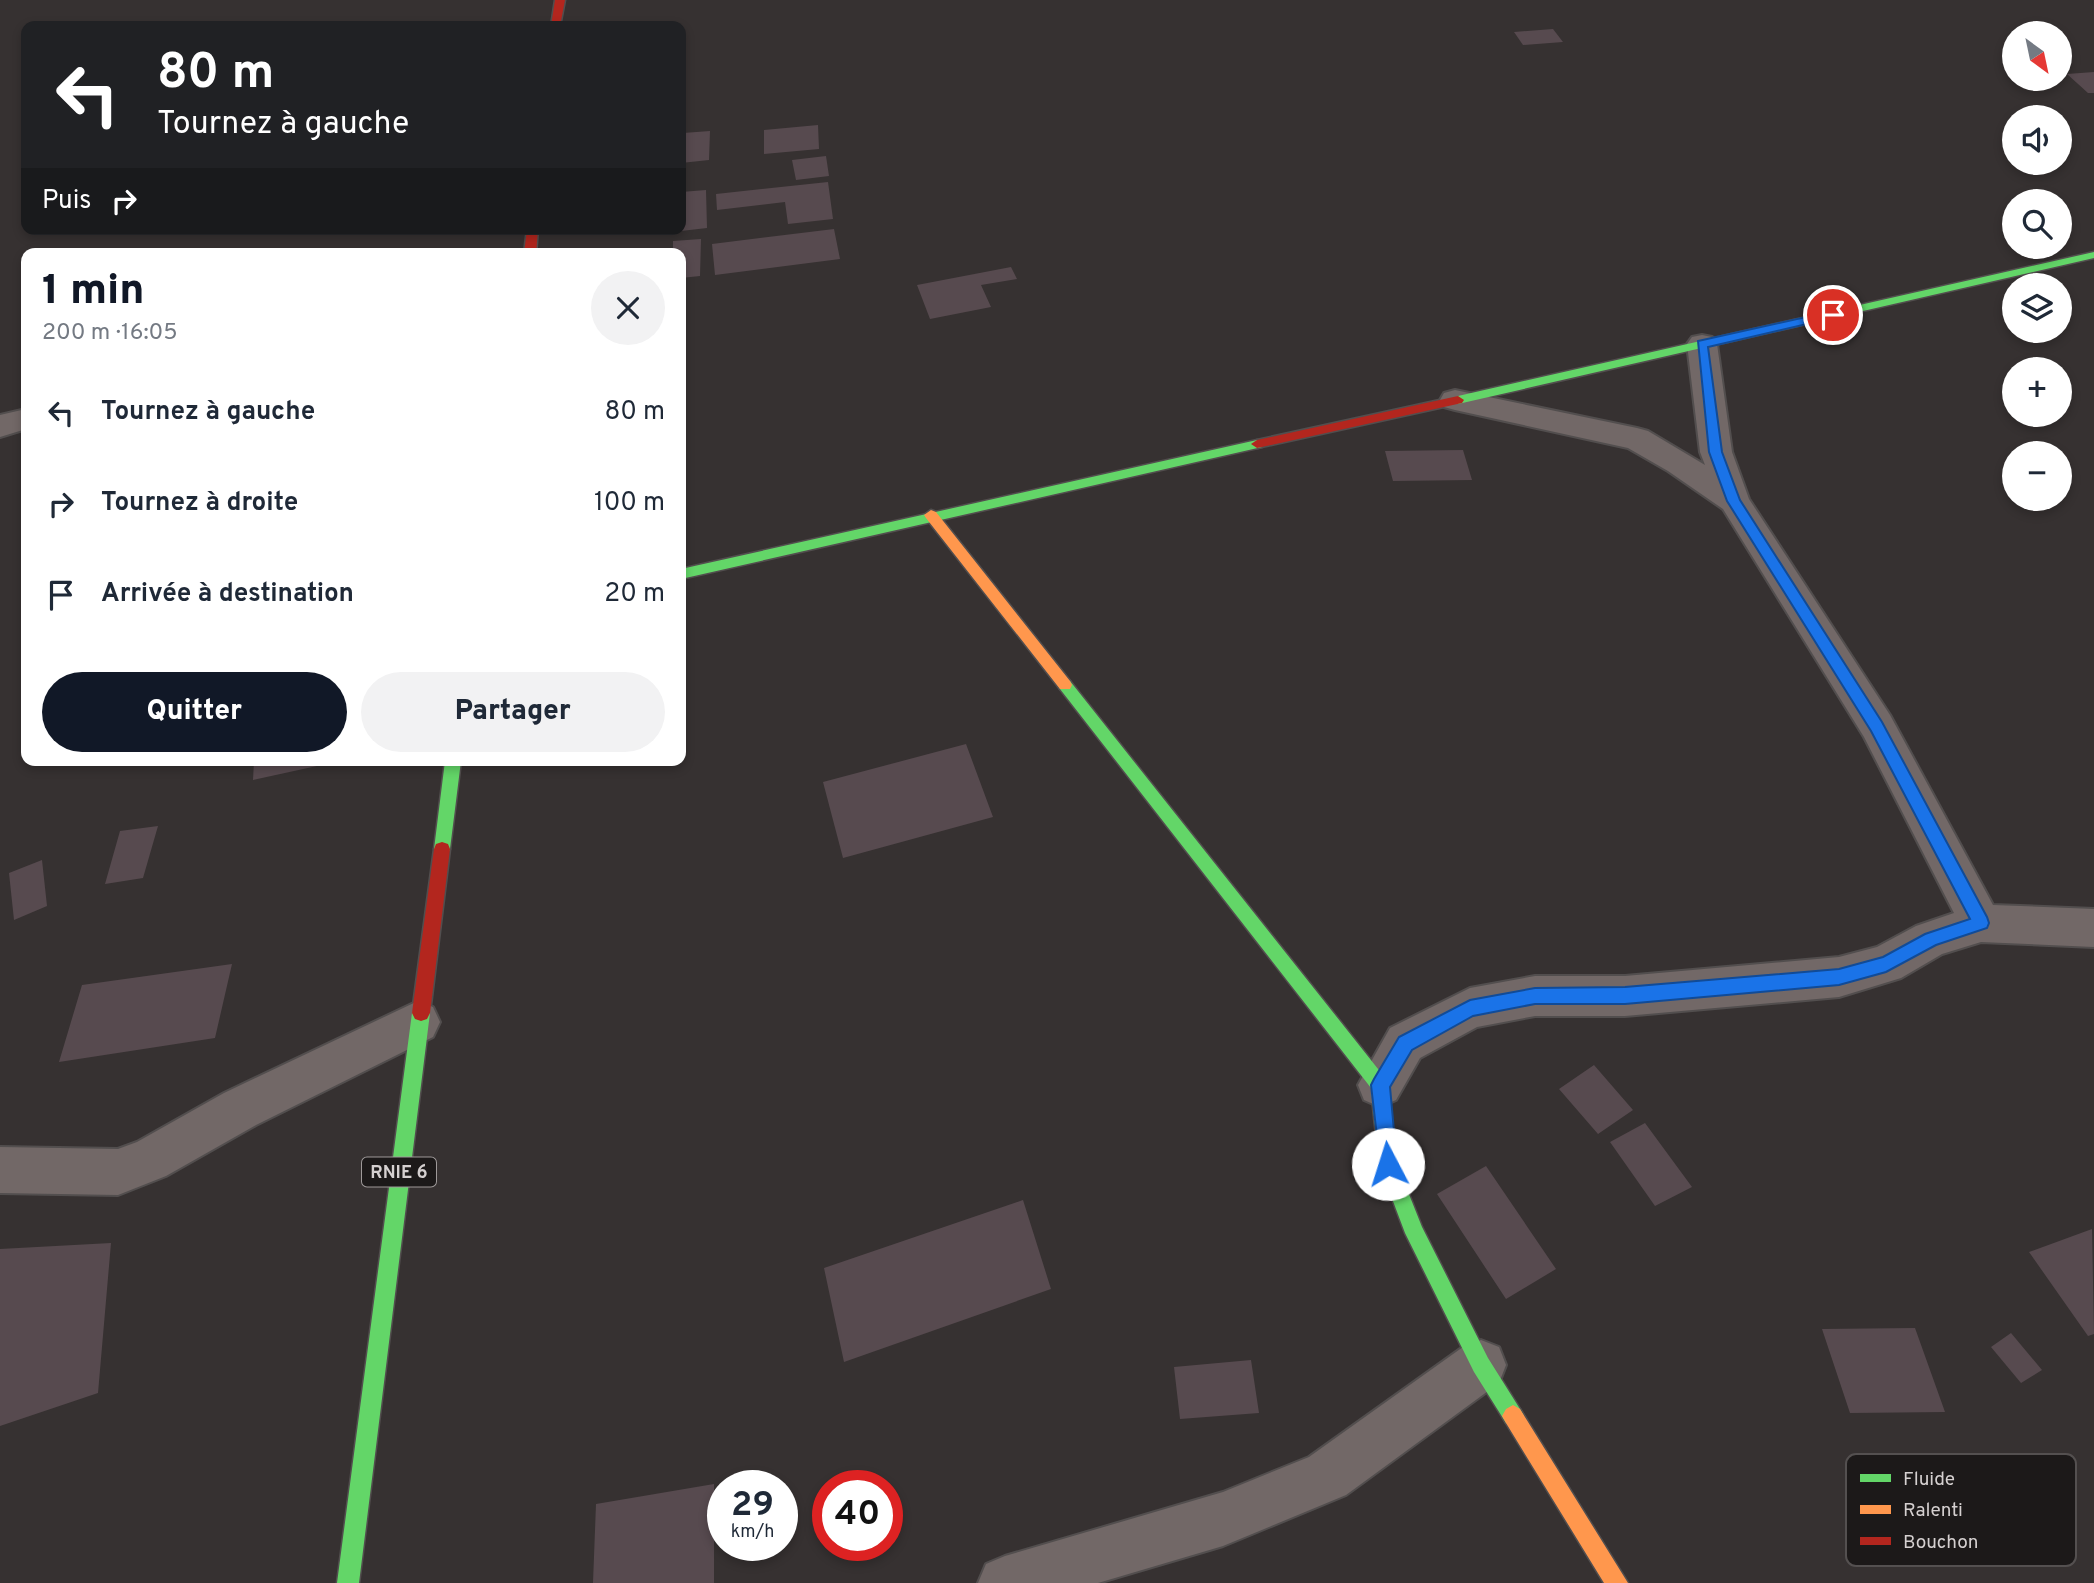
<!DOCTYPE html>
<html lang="fr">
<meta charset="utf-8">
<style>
body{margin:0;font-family:Overpass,sans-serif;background:#f2f2f3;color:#1f2937;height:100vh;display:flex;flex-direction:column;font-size:26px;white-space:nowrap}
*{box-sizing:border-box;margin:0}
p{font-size:23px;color:#747a83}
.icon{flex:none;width:38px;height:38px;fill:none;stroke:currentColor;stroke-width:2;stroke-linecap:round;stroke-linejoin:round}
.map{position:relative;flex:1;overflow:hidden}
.drawer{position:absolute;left:21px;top:248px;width:665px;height:518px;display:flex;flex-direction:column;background:#fff;border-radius:14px;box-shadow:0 4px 10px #0003}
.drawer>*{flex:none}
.top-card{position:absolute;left:21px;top:21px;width:665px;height:214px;border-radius:14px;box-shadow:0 4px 10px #0003;background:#202124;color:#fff;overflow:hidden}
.needle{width:46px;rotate:147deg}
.tools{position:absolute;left:2002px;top:21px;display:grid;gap:14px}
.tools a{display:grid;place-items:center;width:70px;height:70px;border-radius:50%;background:#fff;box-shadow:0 4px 10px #0003;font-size:35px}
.speed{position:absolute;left:707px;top:1470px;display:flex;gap:14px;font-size:35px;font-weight:700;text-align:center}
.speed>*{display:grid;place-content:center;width:91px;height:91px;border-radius:50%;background:#fff;box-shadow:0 4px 10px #0003;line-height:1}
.speed small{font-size:18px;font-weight:400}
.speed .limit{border:10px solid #d22;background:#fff;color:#111}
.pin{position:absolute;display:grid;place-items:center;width:60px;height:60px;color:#fff;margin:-30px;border:4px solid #fff;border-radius:50%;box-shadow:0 2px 7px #0007}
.me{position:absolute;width:77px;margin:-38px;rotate:355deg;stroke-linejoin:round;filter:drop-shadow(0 0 5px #0008)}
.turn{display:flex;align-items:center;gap:24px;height:147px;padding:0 21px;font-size:32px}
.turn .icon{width:91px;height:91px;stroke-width:2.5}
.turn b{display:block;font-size:49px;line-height:60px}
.then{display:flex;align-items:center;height:66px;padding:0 21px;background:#0003;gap:14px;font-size:26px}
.round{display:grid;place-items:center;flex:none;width:74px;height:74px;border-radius:37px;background:#f2f2f3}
.head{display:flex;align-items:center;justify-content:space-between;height:119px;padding:0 21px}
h1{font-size:42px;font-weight:800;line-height:52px;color:#111827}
.action{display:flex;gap:14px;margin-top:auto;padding:14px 21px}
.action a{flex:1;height:80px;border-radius:42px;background:#111827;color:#fff;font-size:28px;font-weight:800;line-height:80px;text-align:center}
.action a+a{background:#f2f2f3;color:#1f2937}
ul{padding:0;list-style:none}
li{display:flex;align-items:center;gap:21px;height:91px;padding:0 21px}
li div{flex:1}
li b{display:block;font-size:26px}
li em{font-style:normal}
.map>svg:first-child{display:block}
.building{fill:#574a4f}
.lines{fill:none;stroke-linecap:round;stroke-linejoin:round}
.street-casing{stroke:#524e4e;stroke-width:4}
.fast-casing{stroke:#524e4e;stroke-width:3}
.slow-casing{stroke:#524e4e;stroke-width:3}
.jam-casing{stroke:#524e4e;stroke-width:3}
.street{fill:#726867;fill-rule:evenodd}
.fast{fill:#63d668;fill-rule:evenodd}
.slow{fill:#ff974d;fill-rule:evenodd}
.jam{fill:#b3261e;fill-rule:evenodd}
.route{fill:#1a73e8;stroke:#114b97;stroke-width:2}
.labels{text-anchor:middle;stroke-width:5;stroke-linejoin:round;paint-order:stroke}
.shield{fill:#1c1919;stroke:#9e9999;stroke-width:2}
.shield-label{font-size:18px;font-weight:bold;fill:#d5d0d0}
.key{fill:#1c1919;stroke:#545050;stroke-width:2}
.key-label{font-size:19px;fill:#d5d0d0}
</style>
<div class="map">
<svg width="2094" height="1583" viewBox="0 0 2094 1583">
<rect width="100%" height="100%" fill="#363131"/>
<path class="building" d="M1553 29 1563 42 1523 45 1514 32Z
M2094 72V93H2088L2067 74Z
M818 125 819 149 764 154V130Z
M710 131 709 160 681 163 683 133Z
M826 156 829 176 796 180 792 160Z
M828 182 833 219 788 224 785 202 717 210 716 194Z
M706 190 707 228 681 231V192Z
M834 229 840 259 715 275 712 244Z
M701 239 700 276 681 278V254H673V241Z
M1011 267 1017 279 981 285 991 307 930 319 917 285Z
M1463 450 1472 480 1393 481 1385 451Z
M966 744 993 817 843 858 823 782Z
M254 761H326V764L253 780Z
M158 826 143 878 105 884 120 831Z
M42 860 47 906 14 920 9 873Z
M232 964 215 1038 59 1062 82 985Z
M1594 1065 1633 1110 1598 1134 1559 1089Z
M1645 1123 1692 1187 1655 1206 1610 1142Z
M1486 1166 1556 1269 1506 1299 1437 1194Z
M1023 1200 1051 1289 844 1362 824 1268Z
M2092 1229 2094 1334 2088 1336 2029 1252Z
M111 1243 98 1393 0 1426V1249Z
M1915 1328 1945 1412 1850 1413 1822 1329Z
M2011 1333 2042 1370 2021 1383 1991 1347Z
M1251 1360 1259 1413 1180 1419 1174 1367Z
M714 1484V1583H593L596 1504Z"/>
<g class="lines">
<defs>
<path id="street" d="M1702 335 1712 337 1717 344 1732 452 1749 499 1890 715 1993 905 2094 909V947L1981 942 1942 954 1901 978 1839 997 1625 1016H1535L1477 1027 1420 1058 1396 1100 1380 1107 1364 1100 1358 1085 1390 1028 1470 988 1535 976H1625L1839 957 1877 947 1916 926 1954 913 1864 737 1723 509 1668 471 1628 448 1455 410 1444 407 1440 400 1444 393 1455 390 1637 428 1648 431 1705 465 1700 452 1687 344 1692 337Z
M26 409V429L0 437V415Z
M418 1001 433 1007 440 1022 433 1037 256 1125 166 1176 118 1195 0 1193V1147L118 1149 137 1142 224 1093Z
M1481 1340 1499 1347 1506 1365 1499 1383 1346 1495 1223 1546 1098 1583H978L986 1564 1005 1556 1223 1492 1309 1457 1463 1347Z"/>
<path id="fast" d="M2094 252V258L1458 404 1452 400 1458 396Z
M1257 440 1262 441V447L681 579V569Z
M1065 679 1070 681 1386 1079 1397 1164 1422 1227 1488 1358 1520 1409 1524 1416 1520 1423 1513 1427 1506 1423 1474 1372 1405 1233 1379 1164 1371 1088 1060 689 1058 685Z
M445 761H461L450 849 448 854 442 856 436 854 434 849Z
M421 1005 427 1007 430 1013 359 1583H337L412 1013 415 1007Z"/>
<path id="slow" d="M931 510 936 512 1070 681 1072 685 1070 689H1060L926 518 924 515Z
M1513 1405 1520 1409 1628 1583H1604L1506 1423 1502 1416 1506 1409Z"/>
<path id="jam" d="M555 0H565L560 26H551Z
M527 229H538L536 254H524Z
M1458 396 1464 400 1462 403 1257 448 1251 444 1257 440Z
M442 842 448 844 450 849 430 1013 427 1019 421 1021 415 1019 412 1013 434 849 436 844Z"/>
</defs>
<use href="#street" class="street-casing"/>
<use href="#fast" class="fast-casing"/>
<use href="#slow" class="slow-casing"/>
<use href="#jam" class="jam-casing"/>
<use href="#street" class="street"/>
<use href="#fast" class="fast"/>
<use href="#slow" class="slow"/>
<use href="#jam" class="jam"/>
</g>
<path class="route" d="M1833 311 1839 315 1837 317 1708 347 1722 452 1740 500 1882 722 1987 917 1989 923 1987 928 1936 945 1886 972 1839 985 1625 1004H1535L1473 1016 1412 1050 1390 1087 1397 1164 1395 1171 1388 1174 1381 1171 1371 1085 1374 1079 1399 1037 1470 1000 1535 988 1625 987 1839 969 1883 957 1925 934 1970 919 1871 731 1727 501 1709 452 1698 341Z"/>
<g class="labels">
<rect class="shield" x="362" y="1157.5" width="74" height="29" rx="5"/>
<g class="shield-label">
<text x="399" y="1178">RNIE 6</text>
</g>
</g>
<rect x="1846" y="1454" width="230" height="112" rx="10" class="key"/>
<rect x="1860" y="1474" width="31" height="8" fill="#63d668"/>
<rect x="1860" y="1505" width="31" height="9" fill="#ff974d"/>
<rect x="1860" y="1537" width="31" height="8" fill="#b3261e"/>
<g class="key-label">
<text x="1903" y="1485">Fluide</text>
<text x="1903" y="1516">Ralenti</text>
<text x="1903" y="1548">Bouchon</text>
</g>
</svg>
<div class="tools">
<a><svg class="needle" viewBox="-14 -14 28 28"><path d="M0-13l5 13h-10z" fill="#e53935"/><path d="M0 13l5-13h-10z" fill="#747a83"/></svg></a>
<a><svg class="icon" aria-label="sound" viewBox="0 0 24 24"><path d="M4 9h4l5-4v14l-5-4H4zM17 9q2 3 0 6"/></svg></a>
<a><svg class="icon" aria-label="search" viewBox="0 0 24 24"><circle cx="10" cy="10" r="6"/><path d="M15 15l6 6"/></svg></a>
<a><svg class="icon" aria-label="layers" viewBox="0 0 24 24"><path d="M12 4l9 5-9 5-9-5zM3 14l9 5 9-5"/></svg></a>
<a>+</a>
<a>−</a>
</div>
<div class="speed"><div>29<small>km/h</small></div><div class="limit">40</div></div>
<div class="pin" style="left:1833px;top:315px;background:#d93025"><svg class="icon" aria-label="arrive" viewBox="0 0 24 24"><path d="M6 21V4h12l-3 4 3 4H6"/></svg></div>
<svg class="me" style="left:1388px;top:1164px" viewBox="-20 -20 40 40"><circle r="19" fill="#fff"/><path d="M0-13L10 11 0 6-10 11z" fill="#1a73e8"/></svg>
<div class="top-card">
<div class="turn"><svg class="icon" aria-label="left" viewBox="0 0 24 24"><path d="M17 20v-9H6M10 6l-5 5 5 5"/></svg><div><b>80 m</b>Tournez à gauche</div></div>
<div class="then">Puis<svg class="icon" aria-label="right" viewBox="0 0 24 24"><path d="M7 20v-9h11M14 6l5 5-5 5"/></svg></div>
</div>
<section class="drawer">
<div class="head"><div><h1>1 min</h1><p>200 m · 16:05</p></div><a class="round"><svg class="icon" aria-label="close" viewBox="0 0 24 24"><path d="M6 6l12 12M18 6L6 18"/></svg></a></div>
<ul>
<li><svg class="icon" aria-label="left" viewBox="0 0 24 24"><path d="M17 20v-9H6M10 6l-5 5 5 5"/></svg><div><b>Tournez à gauche</b></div><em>80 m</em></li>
<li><svg class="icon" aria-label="right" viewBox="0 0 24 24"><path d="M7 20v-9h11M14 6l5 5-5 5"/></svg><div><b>Tournez à droite</b></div><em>100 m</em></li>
<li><svg class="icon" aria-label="arrive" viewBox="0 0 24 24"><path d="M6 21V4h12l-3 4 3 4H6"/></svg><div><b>Arrivée à destination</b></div><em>20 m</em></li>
</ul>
<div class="action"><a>Quitter</a><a>Partager</a></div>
</section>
</div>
